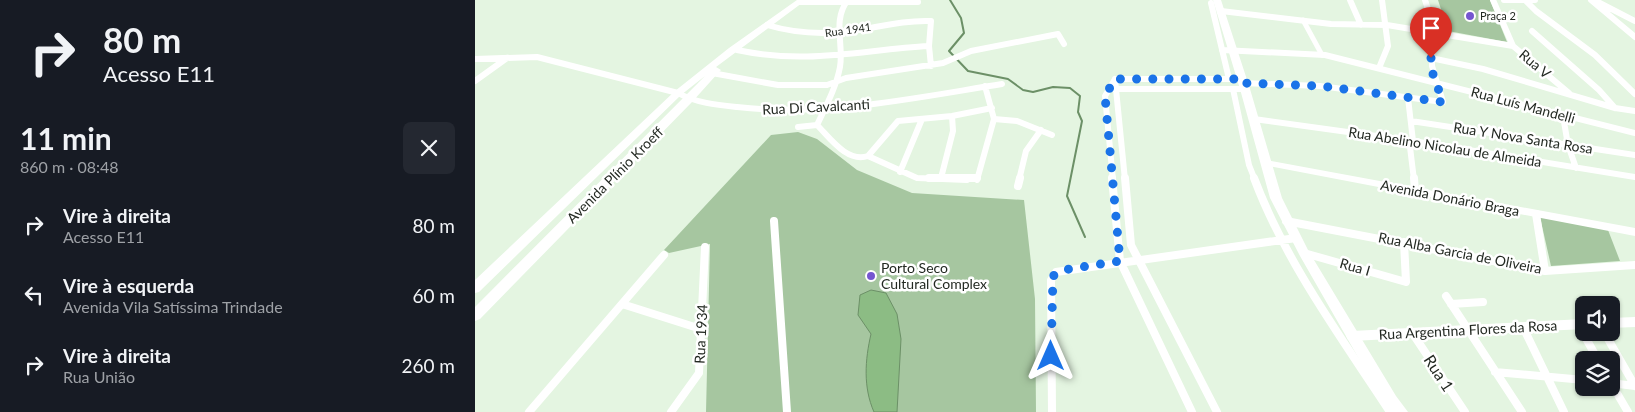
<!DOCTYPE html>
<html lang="pt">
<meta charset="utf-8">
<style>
body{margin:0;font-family:Lato,sans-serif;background:#242831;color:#f1f3f6;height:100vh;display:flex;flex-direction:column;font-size:19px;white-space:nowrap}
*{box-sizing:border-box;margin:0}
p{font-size:16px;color:#9ea1a6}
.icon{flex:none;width:28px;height:28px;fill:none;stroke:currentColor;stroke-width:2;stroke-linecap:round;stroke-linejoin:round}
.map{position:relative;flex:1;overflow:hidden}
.panel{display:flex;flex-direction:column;background:#171b24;width:475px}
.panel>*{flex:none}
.guide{background:#171b24;color:#f1f3f6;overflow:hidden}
.buttons{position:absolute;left:1100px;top:296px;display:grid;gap:10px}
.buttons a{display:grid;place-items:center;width:45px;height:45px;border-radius:8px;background:#171b24;box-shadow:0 1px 4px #0004;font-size:25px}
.pin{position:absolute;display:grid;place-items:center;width:42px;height:42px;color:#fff;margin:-51px -21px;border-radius:50% 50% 50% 0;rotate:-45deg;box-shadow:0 0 5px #0007}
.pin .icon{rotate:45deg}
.me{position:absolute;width:55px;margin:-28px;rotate:0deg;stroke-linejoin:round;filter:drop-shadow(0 0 4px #0008)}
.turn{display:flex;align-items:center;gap:18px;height:105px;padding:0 20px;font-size:22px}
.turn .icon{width:65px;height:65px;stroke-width:2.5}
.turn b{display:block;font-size:35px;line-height:42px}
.round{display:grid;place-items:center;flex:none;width:52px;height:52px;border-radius:8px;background:#242831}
.summary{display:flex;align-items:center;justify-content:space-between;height:85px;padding:0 20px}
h1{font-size:30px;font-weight:700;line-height:38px}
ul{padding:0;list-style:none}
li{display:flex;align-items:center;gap:15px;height:70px;padding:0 20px}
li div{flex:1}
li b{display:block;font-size:19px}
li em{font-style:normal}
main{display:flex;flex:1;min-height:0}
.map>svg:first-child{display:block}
.green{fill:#a6c6a0}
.water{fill:#8cbc84;stroke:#6c9067}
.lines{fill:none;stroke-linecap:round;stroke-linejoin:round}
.stream{stroke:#6c9067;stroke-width:2}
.pedestrian{stroke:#fff;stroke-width:5}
.minor-far1{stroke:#fff;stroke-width:6}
.minor{stroke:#fff;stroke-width:8}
.tertiary{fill:#fff;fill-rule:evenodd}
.secondary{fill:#fff;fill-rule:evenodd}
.route{stroke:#1a73e8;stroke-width:9;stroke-dasharray:0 16.2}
.poi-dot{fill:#7556d0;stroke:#fff;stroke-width:2}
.labels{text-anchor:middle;stroke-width:5;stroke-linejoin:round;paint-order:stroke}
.far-poi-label{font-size:11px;fill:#232922;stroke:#fff;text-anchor:start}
.far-street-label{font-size:11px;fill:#232922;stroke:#fff}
.street-label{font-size:14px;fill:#232922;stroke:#fff}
.poi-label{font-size:14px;fill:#232922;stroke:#fff;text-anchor:start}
.near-street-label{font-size:16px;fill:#232922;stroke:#fff}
</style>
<main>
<section class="panel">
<div class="guide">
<div class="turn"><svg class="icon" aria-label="right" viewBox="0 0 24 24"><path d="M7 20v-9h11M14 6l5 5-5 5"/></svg><div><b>80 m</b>Acesso E11</div></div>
</div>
<div class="summary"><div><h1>11 min</h1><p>860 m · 08:48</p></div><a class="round"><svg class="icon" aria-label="close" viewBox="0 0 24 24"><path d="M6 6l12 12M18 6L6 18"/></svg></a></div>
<ul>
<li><svg class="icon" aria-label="right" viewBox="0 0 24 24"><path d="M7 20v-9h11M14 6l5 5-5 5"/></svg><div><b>Vire à direita</b><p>Acesso E11</p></div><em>80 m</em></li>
<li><svg class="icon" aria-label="left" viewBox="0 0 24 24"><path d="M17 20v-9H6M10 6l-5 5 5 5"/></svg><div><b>Vire à esquerda</b><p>Avenida Vila Satíssima Trindade</p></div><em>60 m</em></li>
<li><svg class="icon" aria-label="right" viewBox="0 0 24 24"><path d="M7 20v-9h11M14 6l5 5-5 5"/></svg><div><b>Vire à direita</b><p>Rua União</p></div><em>260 m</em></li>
</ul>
</section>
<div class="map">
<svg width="1160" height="412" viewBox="0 0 1160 412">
<rect width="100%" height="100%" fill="#e4f5e1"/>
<path class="green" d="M963 0H1015L1032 42 973 31Z
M323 132 342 139 382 170 437 193 549 200 560 299 561 412H231L235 244 194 253 189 250 296 135Z
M1065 217 1133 230 1145 261 1076 266Z"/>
<path class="water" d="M396 290 411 293 422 314 426 339 422 412H399C388 387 390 360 396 334L383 315 385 295Z"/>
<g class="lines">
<path class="stream" d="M475 0 486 18 489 33 474 51 493 71 533 79 548 90 558 92 578 87 595 88 605 96 603 112 607 121 592 196 610 237"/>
<path class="pedestrian" d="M828 20 847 55"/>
<path class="minor-far1" d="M875 0 886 25
M1018 0 1038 46 1094 93
M1029 0H1060
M1050 0 1061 11 1120 55 1160 94
M1116 0 1160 37
M1121 1 1160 21
M325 2H443
M736 3 754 79
M746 11 856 24 912 25 1038 46
M292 25C322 34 352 35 384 30 408 26 431 20 456 21L454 46 456 66
M1057 31 1124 90 1140 108
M262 50C332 65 385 50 454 46
M747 50 850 55 1160 133
M956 58 1008 69 1140 108 1160 111
M0 59 62 57 203 93C221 103 242 105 262 107 351 117 439 98 527 84
M904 68 913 46 907 0
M237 73 303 85H352L371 78 468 63 496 51 583 34 589 44
M640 79 650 180
M640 79H767
M0 81 32 58
M768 83 845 86 968 102 957 66 958 24 950 0
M637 89H770
M758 89 774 165 780 180
M933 98 938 141 935 147 939 180
M1088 116 1093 145 1101 168
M519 119 542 121 577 135
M779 119 938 141 1160 177
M936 121 1160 155
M342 125C355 138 372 163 393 156L423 121 477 116 517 108
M342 125C351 106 361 88 365 67 369 44 357 20 373 0
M323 127 342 125
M393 156 442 178 492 180
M425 172 447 119
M466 178 478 131 477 116
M502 180 519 119 510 86
M544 180 551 151 566 130
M638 180 630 96 640 79"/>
<path class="minor" d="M454 178H502
M637 178 645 261 717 412
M650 178 656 245 742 412
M779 178C811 263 866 337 915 412
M939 178 940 191
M543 186 545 178
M1061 214 1070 271
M299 221 312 412
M811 221 1070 271 1160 265
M829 253 931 282 929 242
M971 296 1047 412
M147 304 226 329
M976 304 1008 302
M1103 324 1123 360
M1048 327 1089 412
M1129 332 1160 386
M938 334 990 412
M1020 372 1109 380
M1136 383 1153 412
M1136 383 1160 386
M54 412 189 255
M196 412 224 373 230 247
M577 412 576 280 581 272 821 238"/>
<path class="tertiary" d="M791 160 1160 228V236L788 165 786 163 788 161Z
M1160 317V327L1136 328V318Z
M1109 319V329L877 341 873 340 871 336 873 332 877 331Z"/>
<path class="secondary" d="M322 0H331L241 67 246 70 244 72 217 102 5 319 0 321V307L230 76 206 95 4 292 0 293V280L200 91 254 48Z
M738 0H746L775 89 807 198 833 250 921 396 933 412H917L911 406 825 256 795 198 765 89Z"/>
</g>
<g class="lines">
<path class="route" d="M576 356 578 276 588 270 645 261 630 96 640 79H767L768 83 846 86 968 102 958 74 956 58"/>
</g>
<g class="poi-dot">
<circle cx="995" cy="16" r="5"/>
<circle cx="396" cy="276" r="5"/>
</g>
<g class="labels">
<g class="far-poi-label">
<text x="1005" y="20">Praça 2</text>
</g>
<g class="far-street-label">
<text transform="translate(373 30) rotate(-8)" y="4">Rua 1941</text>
</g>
<g class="street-label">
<text transform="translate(1060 64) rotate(40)" y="5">Rua V</text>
<text transform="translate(1048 105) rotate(15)" y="5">Rua Luís Mandelli</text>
<text transform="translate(341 107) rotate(-3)" y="5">Rua Di Cavalcanti</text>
<text transform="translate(1048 138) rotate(9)" y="5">Rua Y Nova Santa Rosa</text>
<text transform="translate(970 147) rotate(9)" y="5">Rua Abelino Nicolau de Almeida</text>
<text transform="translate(140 175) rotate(-45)" y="5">Avenida Plínio Kroeff</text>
<text transform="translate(975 198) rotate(11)" y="5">Avenida Donário Braga</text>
<text transform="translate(985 253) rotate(11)" y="5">Rua Alba Garcia de Oliveira</text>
<text transform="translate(880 267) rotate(16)" y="5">Rua I</text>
<text transform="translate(993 330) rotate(-3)" y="5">Rua Argentina Flores da Rosa</text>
<text transform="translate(226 334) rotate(-87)" y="5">Rua 1934</text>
</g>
<g class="poi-label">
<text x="406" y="273">Porto Seco<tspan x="406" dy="16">Cultural Complex</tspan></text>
</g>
<g class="near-street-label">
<text transform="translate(964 373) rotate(57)" y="6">Rua 1</text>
</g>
</g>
</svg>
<div class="buttons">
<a><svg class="icon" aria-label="sound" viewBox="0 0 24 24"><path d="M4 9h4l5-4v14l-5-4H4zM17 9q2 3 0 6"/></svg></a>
<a><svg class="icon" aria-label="layers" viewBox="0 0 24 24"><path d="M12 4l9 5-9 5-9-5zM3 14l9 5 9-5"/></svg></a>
</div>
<div class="pin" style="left:956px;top:58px;background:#d93025"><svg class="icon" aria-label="arrive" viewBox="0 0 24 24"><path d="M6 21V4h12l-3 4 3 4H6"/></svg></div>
<svg class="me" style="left:576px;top:356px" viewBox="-20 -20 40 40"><path d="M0-17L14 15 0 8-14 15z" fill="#1a73e8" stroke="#fff" stroke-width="4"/></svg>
</div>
</main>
